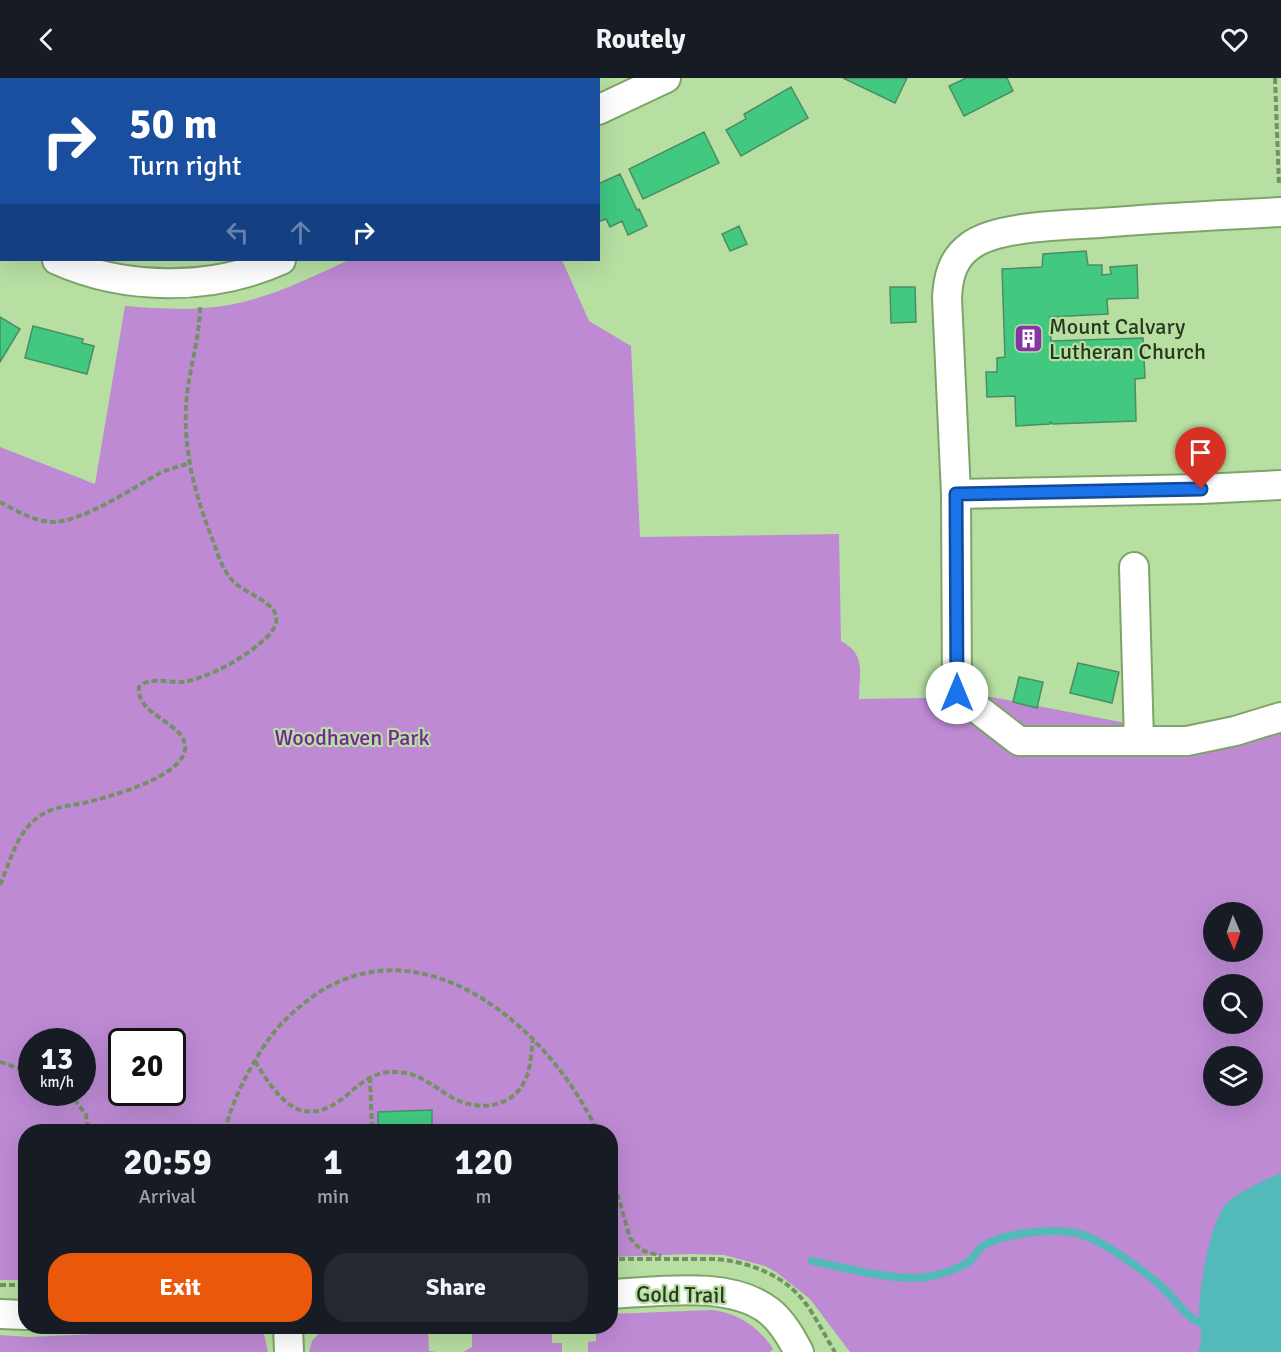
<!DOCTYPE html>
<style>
body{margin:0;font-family:Signika,sans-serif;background:#242831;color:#f1f3f6;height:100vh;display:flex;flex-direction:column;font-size:22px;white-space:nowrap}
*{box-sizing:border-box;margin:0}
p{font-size:20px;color:#9ea1a6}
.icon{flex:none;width:33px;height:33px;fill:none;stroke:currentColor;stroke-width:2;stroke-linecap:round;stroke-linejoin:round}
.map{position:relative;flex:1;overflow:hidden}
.side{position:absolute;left:18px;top:1046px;width:600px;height:210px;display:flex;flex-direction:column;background:#171b24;border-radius:24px;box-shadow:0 6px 24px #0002}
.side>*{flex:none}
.hud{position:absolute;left:0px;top:0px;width:600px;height:183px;box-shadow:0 6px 24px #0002;background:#1a4fa0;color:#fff;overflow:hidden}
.needle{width:39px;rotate:178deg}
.buttons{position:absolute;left:1203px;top:824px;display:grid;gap:12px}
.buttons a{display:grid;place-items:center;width:60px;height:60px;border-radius:50%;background:#171b24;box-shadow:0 6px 24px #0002;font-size:30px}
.speed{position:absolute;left:18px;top:950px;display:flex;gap:12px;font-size:30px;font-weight:700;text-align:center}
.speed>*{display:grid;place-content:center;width:78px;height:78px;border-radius:50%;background:#171b24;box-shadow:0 6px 24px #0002;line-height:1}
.speed small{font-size:15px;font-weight:400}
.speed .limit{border:3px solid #111;border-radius:9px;background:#fff;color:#111}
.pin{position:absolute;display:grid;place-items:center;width:51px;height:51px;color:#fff;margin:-62px -26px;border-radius:50% 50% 50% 0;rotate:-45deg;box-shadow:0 0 6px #0007}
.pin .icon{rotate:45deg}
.me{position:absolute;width:66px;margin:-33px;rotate:0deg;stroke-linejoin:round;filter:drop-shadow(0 0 4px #0008)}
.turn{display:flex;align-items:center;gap:21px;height:126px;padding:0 30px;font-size:27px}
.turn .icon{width:78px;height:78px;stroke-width:2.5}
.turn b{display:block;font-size:42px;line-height:51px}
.lanes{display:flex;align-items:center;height:57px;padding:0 30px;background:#0003;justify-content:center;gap:30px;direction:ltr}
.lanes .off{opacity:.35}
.eta{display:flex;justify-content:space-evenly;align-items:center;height:102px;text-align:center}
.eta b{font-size:36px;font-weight:800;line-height:42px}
.primary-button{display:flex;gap:12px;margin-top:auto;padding:12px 30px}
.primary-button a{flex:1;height:69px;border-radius:24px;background:#ea580c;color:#fff;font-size:24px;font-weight:800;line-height:69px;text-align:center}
.primary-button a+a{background:#242831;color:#f1f3f6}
header{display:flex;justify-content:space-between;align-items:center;height:78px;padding:0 30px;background:#171b24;font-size:27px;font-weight:800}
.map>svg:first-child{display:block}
.green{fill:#be8ad4;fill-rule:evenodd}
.water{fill:#53b9b9}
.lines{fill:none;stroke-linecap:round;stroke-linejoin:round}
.stream{stroke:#53b9b9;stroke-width:8}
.building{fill:#42c87f;stroke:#4b8d64;stroke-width:1.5}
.minor-casing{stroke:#7ea46a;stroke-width:32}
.path{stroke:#749165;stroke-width:4;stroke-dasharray:6 3;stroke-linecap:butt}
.minor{stroke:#fff;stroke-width:28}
.route-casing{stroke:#114b97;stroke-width:15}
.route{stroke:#1a73e8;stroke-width:10}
.labels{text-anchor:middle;stroke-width:4.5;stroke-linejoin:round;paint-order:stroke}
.poi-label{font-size:22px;fill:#283820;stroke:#b7dfa2;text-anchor:start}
.park-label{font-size:22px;fill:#7a2299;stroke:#b7dfa2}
.street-label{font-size:22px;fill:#283820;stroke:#b7dfa2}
</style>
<header><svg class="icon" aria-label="back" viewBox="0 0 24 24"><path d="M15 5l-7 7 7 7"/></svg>Routely<svg class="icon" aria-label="heart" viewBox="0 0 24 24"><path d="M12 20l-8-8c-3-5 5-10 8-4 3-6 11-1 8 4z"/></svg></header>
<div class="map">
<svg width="1281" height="1274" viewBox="0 0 1281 1274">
<rect width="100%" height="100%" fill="#b7dfa2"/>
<path class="green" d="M349 182H562L589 243 631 268 640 459 839 456 841 563C867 577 859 595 859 621L992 619 1131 646 1205 650 1281 640V1274H850L810 1221 776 1194 765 1188 724 1177 691 1176 611 1179 610 1053H26L25 1202H0V369L95 406 125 228C151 230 178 232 204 230 256 227 303 203 349 182ZM1214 834H1252V873H1214ZM1214 906H1252V945H1214ZM32 963H82V1014H32ZM122 963H172V1014H122ZM1214 978H1252V1017H1214Z
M712 1232C738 1235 759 1249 773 1271L770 1274H588V1264L596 1263V1248H610L611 1236Z
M326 1248H428L429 1273 437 1274H309L312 1263Z
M472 1248H552V1265H562V1274H463L472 1269Z
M257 1249 264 1256 268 1274H0V1257L29 1259Z"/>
<path class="water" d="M1281 1095V1274H1198C1205 1259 1198 1245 1199 1229 1201 1204 1210 1142 1228 1124 1239 1113 1267 1101 1281 1095Z"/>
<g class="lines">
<path class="stream" d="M812 1183C846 1190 900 1205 933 1198 944 1195 963 1189 971 1182 975 1178 978 1171 983 1168 1003 1155 1052 1150 1076 1155 1100 1160 1146 1194 1164 1211 1177 1223 1184 1237 1200 1245"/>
</g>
<path class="building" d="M99 0H156L96 2Z
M431 0H483L484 2H428Z
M843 0H907L895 25Z
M966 0H1007L1013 13 964 38 949 8Z
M791 9 808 40 741 78 726 52 746 41 744 36Z
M704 54 719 85 643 121 629 91Z
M620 96 637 132 639 131 647 148 628 157 622 143 610 149 606 141 598 144V106Z
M739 148 747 166 730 173 722 156Z
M1086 173 1088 187H1102V197L1111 196 1110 189 1137 187 1138 220 1107 221 1108 236 1050 239 1051 263 1143 260 1145 300 1135 301 1136 343 1053 346 1050 344V346L1016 348 1015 318 987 319 986 294H997V280L1005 279 1002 191 1042 189 1043 176Z
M890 209H915L916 244 891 245Z
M0 239 20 251 0 284Z
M33 248 83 261 82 265 94 268 87 296 25 280Z
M1078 585 1119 594 1112 625 1070 615Z
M1019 599 1043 604 1037 630 1013 624Z
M432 1032V1053H378V1034Z"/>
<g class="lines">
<defs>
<path id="minor" d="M598 32 666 0
M1281 134C1220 137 1159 140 1099 145 1065 147 996 148 970 168 952 181 948 200 947 220L956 416 957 615 1019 663H1187L1235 653 1281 639
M0 151 2 152
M57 182C126 213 212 213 281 182
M956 416 1201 411 1281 407
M1134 489 1139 663
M610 1216C658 1214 730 1202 769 1233 782 1243 791 1259 799 1274
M0 1236 26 1237
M288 1248 289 1274"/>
</defs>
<use href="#minor" class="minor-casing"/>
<path class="path" d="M1275 0 1279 107
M0 424C15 432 33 443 51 444 82 445 132 410 160 395 169 391 180 388 190 385
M0 807C10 784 16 756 37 740 51 729 67 728 84 725 108 719 182 700 185 671 188 645 135 638 139 609 149 598 169 605 183 604 209 600 248 578 267 559 297 528 247 519 232 502 223 492 218 478 214 465 194 416 180 363 188 309 192 282 200 255 200 228
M255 983C278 1021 302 1055 347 1017 361 1005 374 993 395 994 419 994 432 1008 453 1020 479 1034 514 1030 526 1000 531 989 531 975 533 963
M0 984 32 995
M370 999 372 1053
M69 1014 86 1037 88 1053
M225 1053C232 1023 246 997 262 971 276 949 292 934 312 919 423 840 551 952 597 1053
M610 1090 630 1160 641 1172 661 1178
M610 1181H716C749 1184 785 1197 806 1226 817 1241 825 1258 835 1274
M0 1207H13L26 1204"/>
<use href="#minor" class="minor"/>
</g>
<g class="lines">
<defs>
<path id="route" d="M957 615 956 416 1201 411"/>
</defs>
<use href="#route" class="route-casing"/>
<use href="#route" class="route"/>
</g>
<defs>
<symbol id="building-square" viewBox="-11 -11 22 22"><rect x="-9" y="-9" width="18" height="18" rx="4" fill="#8635a5" stroke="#b7dfa2"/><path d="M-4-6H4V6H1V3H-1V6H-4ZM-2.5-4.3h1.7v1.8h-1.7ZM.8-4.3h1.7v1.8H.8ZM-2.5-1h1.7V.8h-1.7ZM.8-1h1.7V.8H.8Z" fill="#fff"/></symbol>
</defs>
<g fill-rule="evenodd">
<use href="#building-square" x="1012" y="244" width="33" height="33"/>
</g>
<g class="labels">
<g class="poi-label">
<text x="1049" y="256">Mount Calvary<tspan x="1049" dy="25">Lutheran Church</tspan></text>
</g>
<g class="park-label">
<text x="352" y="667">Woodhaven Park</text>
</g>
<g class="street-label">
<text transform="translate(681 1216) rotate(1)" y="8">Gold Trail</text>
</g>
</g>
</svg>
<div class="buttons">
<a><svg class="needle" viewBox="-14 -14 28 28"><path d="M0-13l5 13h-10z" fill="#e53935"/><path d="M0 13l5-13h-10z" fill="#9ea1a6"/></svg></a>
<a><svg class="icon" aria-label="search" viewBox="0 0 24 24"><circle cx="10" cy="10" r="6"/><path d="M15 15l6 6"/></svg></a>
<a><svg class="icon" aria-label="layers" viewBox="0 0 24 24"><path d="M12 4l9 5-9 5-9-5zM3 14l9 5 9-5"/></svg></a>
</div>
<div class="speed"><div>13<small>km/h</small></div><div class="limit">20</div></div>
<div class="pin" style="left:1201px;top:411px;background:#d93025"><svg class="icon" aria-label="arrive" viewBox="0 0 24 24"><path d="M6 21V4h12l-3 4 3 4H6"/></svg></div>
<svg class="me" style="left:957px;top:615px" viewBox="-20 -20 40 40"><circle r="19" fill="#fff"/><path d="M0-13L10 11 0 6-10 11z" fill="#1a73e8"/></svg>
<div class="hud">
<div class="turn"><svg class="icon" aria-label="right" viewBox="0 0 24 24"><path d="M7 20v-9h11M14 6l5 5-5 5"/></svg><div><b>50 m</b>Turn right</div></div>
<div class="lanes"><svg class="icon off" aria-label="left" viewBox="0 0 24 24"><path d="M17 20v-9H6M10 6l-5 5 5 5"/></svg><svg class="icon off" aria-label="ahead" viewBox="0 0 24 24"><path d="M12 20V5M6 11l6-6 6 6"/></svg><svg class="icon" aria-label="right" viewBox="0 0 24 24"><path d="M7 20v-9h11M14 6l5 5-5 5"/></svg></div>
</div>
<section class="side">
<div class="eta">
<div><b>20:59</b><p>Arrival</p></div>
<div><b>1</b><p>min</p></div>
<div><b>120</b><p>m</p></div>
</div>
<div class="primary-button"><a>Exit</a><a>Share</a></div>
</section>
</div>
